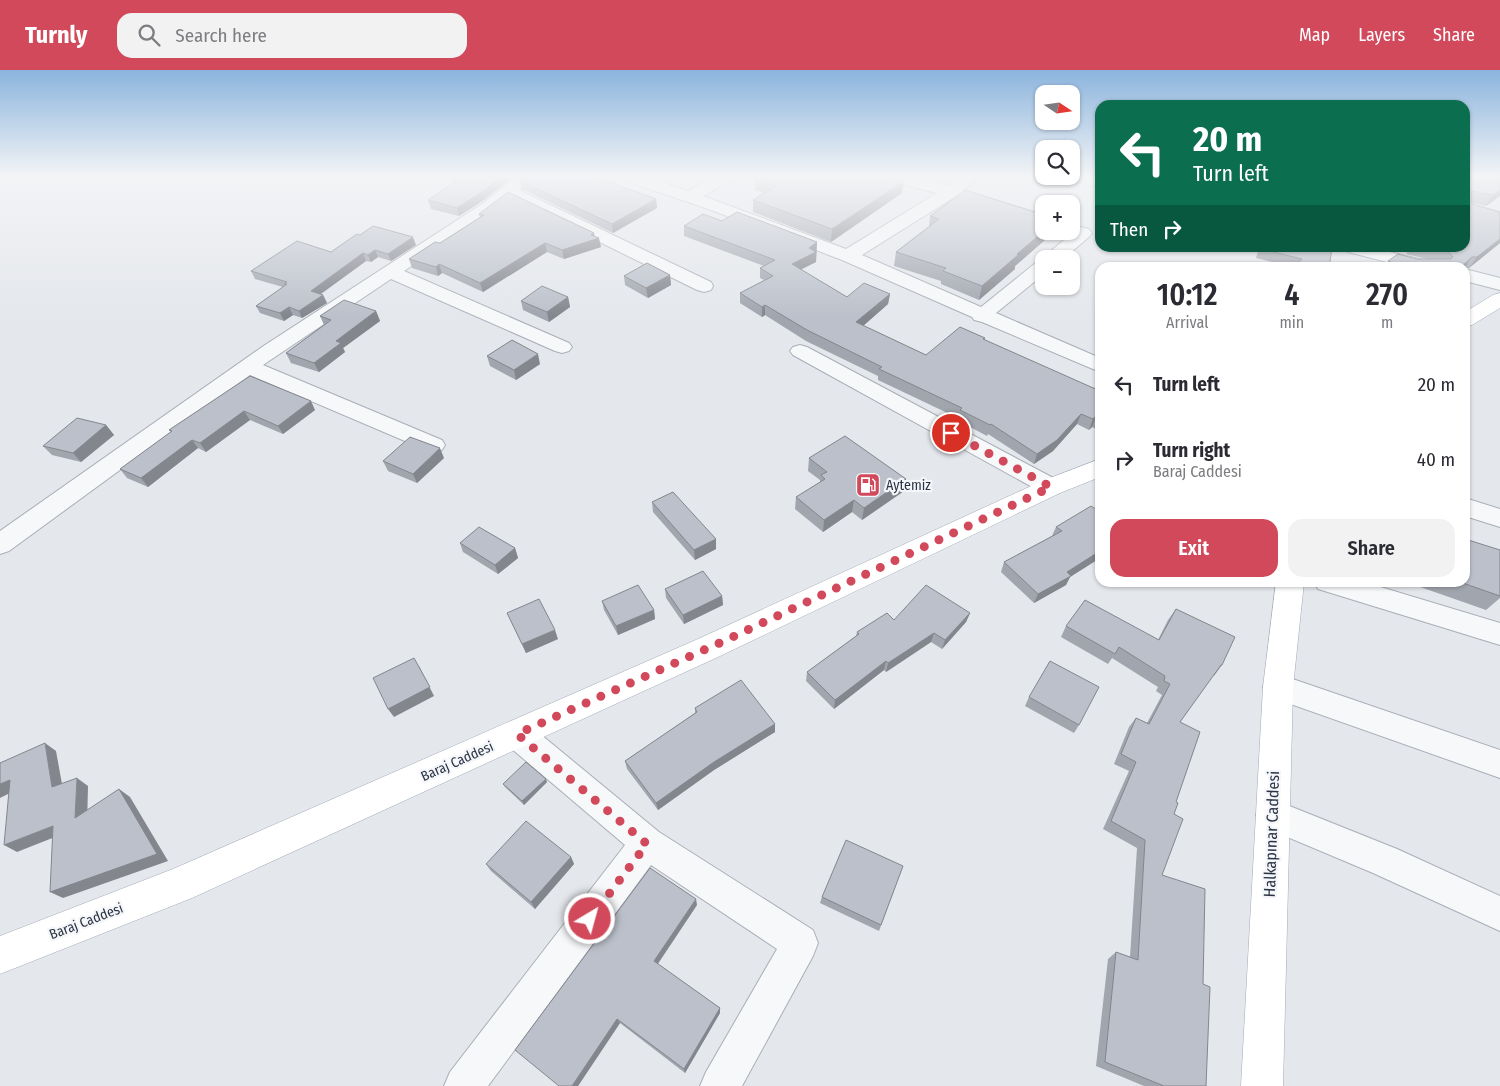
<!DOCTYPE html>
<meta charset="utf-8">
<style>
body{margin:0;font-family:"Fira Sans Condensed",sans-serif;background:#f2f2f3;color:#2b2b33;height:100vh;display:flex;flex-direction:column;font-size:19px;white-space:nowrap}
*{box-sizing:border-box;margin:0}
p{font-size:16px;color:#7c7c81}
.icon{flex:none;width:28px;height:28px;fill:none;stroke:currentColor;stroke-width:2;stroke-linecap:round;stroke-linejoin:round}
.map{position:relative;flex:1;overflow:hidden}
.details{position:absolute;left:1095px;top:192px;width:375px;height:325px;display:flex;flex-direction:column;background:#fff;border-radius:15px;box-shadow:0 1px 4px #0004}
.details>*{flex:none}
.guide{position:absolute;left:1095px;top:30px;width:375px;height:152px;border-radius:15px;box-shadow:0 1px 4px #0004;background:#0b6e4f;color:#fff;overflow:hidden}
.needle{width:32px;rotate:103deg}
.buttons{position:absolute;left:1035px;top:15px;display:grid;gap:10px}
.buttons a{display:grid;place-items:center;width:45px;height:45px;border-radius:10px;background:#fff;box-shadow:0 1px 4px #0004;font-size:25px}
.pin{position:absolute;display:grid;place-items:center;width:42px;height:42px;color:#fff;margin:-21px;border:2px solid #fff;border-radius:50%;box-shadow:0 1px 5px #0007}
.me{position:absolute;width:55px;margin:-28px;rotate:37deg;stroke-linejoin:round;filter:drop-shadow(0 0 4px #0008)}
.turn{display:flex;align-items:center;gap:18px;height:105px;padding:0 15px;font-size:22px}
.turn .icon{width:65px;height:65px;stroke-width:2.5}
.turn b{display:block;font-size:35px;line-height:42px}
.then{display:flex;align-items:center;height:48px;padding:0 15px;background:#0003;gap:10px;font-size:19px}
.eta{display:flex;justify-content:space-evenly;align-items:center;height:85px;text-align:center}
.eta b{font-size:30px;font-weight:600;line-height:35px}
.action{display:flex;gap:10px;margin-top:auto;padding:10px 15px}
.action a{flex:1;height:58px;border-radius:15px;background:#d1495b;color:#fff;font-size:20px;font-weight:600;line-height:58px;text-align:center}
.action a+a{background:#f2f2f3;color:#2b2b33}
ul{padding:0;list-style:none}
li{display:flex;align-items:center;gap:15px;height:75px;padding:0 15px}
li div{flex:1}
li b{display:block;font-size:19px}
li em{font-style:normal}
header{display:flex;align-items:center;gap:30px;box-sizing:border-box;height:70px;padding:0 25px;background:#d1495b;color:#fff}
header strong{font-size:24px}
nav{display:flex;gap:28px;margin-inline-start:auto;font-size:18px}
.search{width:350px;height:45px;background:#f2f2f3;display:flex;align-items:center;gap:12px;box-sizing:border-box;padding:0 18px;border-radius:15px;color:#7c7c81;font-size:19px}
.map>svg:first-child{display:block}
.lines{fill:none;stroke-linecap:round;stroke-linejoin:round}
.minor-casing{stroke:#a9aeb7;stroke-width:2}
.major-casing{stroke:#a3abb8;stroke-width:1}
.minor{fill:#f7f8fa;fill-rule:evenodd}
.major{fill:#fff;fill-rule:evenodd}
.wall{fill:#a1a5ae}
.shaded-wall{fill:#83868d}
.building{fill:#bbc0ca;stroke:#83868d}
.route{stroke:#d1495b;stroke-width:9;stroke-dasharray:0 16.2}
.labels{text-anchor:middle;stroke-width:4.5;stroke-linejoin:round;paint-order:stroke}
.poi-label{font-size:14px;fill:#2b3445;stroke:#f4f6f9;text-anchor:start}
.street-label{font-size:14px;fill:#2b3445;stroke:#f4f6f9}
.near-street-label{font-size:16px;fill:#2b3445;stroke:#f4f6f9}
</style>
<header>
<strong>Turnly</strong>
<div class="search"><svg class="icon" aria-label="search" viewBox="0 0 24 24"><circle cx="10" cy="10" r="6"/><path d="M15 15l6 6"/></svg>Search here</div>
<nav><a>Map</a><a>Layers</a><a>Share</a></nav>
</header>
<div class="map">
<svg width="1500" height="1016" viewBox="0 0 1500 1016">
<rect width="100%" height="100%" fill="#e4e7ec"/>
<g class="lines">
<defs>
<path id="minor" d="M518 105H535L519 120 711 212 713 216 711 220 704 222 697 220 510 128 497 140 404 201 569 273 572 277 569 281 562 283 555 281 391 209 263 295 442 370 445 375 442 380 434 383 426 380 250 305 9 481 0 484V461L265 275 485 132Z
M616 105H639L688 121 718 105H737L735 108 703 126 846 179 937 123 877 108 875 105H901L948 116 963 105H980L963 120 1044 145V156L953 128 862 185 981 237 1038 191 1043 190V189L1046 185 1070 165 1063 161H1071V155L1089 159 1092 163 1089 167 1063 189H1044V204L996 243 1100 288V302L982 252 974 250 972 247 842 190 711 140 618 108Z
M1071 105H1088L1100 108V118L1065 108 1064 106H1071Z
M1345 178H1373L1440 194 1443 198H1410L1348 182Z
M1465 199 1500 208V220L1465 211Z
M800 275 807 277 1059 411 1063 417 1059 423 1051 425 1043 423 793 285 790 281 793 277Z
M1465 428 1500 439V457L1465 446Z
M1314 512H1364L1500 553V575L1318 519Z
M1278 604 1500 680V708L1268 626 1263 617 1268 608Z
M517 650 528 654 659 762 813 860 818 873 813 886 742 1016H700L706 1002 777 879 651 795 488 1016H444L450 1002 625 775 506 674 502 664 506 654Z
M1272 729 1397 779 1500 826V861L1373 803 1261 756 1256 745 1261 734Z"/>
<path id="major" d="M1500 223V238L1472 255 1465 257V242L1493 225Z
M1100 389V407L1060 423 718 587 192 828 0 904V866L173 799 698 569 1042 411Z
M1276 512H1304L1293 617 1283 1016H1241L1263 617Z"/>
</defs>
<use href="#minor" class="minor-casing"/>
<use href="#major" class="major-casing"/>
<use href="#minor" class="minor"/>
<use href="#major" class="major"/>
</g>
<path class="wall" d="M457 105H515L484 130 459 146 431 139 428 130 453 114 451 109Z
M1465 105H1500V126L1486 136 1472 133V134L1500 142V173L1469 198H1385L1388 191 1417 189H1427L1406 184 1410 178H1465Z
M755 107 902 123 831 172 753 142V130L764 123 755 120Z
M520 111 656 129 657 138 613 163 522 119Z
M479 144 595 166 601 177 564 189 547 182 483 222 442 203 438 206 412 198 409 189 440 173 480 147Z
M930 146 1053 163 1015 196V199L979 230 941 214V211L894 196 896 182 929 157Z
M722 151 817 172 816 192 801 199 847 227 890 224 888 234 863 256 926 285 985 268 984 270 1100 321V361L1092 357 1089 360 1077 354 1053 381 1034 394 988 364 987 366 957 350 958 348 878 310V306L806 271 765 245 762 247 740 233V223L764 210 760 208V198L764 196 684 166V156Z
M416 175 391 191 378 187 371 192 366 191 321 224 323 225 327 233 302 248 293 245 284 251 260 243 256 236 283 217 255 209 251 201 331 182Z
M1259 178H1332L1292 197 1256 188Z
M670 205 671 215 648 228 625 215 624 206Z
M568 227 570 237 549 252 523 240 521 231Z
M376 241 380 251 343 278 345 282 319 302 291 293 286 283 324 255 320 246Z
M487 286 540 294 516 310 490 296Z
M250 306 315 340 283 364 250 350 206 382 198 378 148 417 127 408 120 399 171 362 169 360Z
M106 355 114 365 81 392 52 385 43 376Z
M444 388 417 413 388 401 383 391Z
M809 388 906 409 904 421 862 450 852 442 823 462 795 439 796 427 820 412V410L808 401Z
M652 432 716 469V479L695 490 653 442Z
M1100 442V488L1070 507 1066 515 1034 533 1001 502 1004 492 1052 466 1056 457Z
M460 473 515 478 518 488 498 504 463 482Z
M1500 480V528L1486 540 1406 512H1465Z
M665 519 722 526 723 535 684 554 666 528Z
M602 531 654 540 655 549 618 565 604 540Z
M1176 539 1222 595 1214 606 1213 605 1180 652 1176 732 1162 805 1203 914 1206 1016H1144L1096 996 1108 889 1116 882 1130 887 1137 778 1103 759 1129 701 1114 694 1129 657 1136 648 1147 653 1162 625 1156 621 1158 617 1112 588 1108 594 1061 567 1066 556 1158 570 1168 550Z
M507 543 558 569 526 583Z
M970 543 966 552 942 579 931 572 886 602 884 600 834 639 806 611 807 602 856 566 857 562 894 550Z
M1029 627 1079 655 1074 663 1025 636Z
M695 638 775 654V662L714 700 658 740 627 699 625 691 695 643Z
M547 712 524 735 505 717 503 714Z
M571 787 574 794 535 839 491 801 486 794Z
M903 796 879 861 820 833 822 827Z
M697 835 658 894 720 938V943L685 1003 620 953 578 1016H559Z"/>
<path class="shaded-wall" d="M503 105H515L484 130 459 146 457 138Z
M904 111 902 123 831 172 832 159Z
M1500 121V126L1486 136 1493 125Z
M656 129 657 138 613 163 612 154Z
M1044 161H1053V163L1015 196V199L979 230 982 216 1017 184Z
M594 163 595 169 599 168 601 177 564 189 562 180Z
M413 167 416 175 391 191 388 184Z
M1500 169V173L1469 198 1477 187Z
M817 172 816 192 792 204V194L809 178Z
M545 173 547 182 483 222 480 213Z
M375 180 378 187 371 192 368 185Z
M363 183 366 191 315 228 311 221Z
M1472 187 1464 198H1460Z
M439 194 442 203 438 206 436 197Z
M670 205 671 215 648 228 646 218Z
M890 224 888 234 855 263 856 252Z
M323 225 327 233 302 248 299 241Z
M568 227 570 237 549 252 547 242Z
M765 235V245L762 247V237Z
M289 237 293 245 284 251 280 243Z
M376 241 380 251 343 278 345 282 319 302 314 293 336 271Z
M538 284 540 294 516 310 514 300Z
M311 331 315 340 283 364 278 356Z
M244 341 250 350 206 382 200 373Z
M1081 344 1077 354 1053 381 1034 394 1037 384Z
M1096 346 1092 357 1089 360 1093 349Z
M106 355 114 365 81 392 73 383Z
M192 370 198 378 148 417 141 408Z
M440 378 444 388 417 413 413 404Z
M906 409 904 421 862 450 864 438Z
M854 430 852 442 823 462 824 450Z
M716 469V479L695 490 694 480Z
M515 478 518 488 498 504 495 495Z
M1100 481V488L1070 507 1066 515 1034 533 1038 524 1067 502Z
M722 526 723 535 684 554 683 545Z
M654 540 655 549 618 565 616 556Z
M970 543 966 552 942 579 945 570Z
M555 560 558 569 526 583 522 574Z
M934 563 931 572 886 602 888 593Z
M886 591 884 600 834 639 835 630Z
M419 596 434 626 394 647 388 639Z
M775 654V662L714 700 658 740 656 733 714 692Z
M45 673 56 681 64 725 52 717Z
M77 708 88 716 87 756 75 748Z
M546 709 547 712 524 735 522 731Z
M10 710 22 717 0 728V714Z
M119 719 130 727 168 791 63 828 50 822Z
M53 756 65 763 17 782 4 775Z
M571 787 574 794 535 839 531 832Z
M696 829 697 835 656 896 654 891Z
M720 938V943L685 1003 684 999Z
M617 949 620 953 578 1016H572Z"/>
<path class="building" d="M457 105H503L482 122 457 138 428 130 458 110 451 109Z
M527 105H590L656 129 612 154 520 111Z
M759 105H880L904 111 832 159 753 130 776 116 755 107Z
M1465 105H1500V121L1493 125 1471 121 1472 134 1500 142V169L1477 187H1472L1460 198H1396L1399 196 1388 191 1398 184 1417 189H1451L1453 187 1448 181 1431 178H1465Z
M965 120 1044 145V161L1017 184 1018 185 982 216 943 201 946 198 896 182 939 149 930 146Z
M508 122 594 163 591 165 599 168 562 180 545 173 480 213 439 194 436 197 409 189 435 172 440 173 484 145 479 144Z
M737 142 817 172 809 178 816 182 792 194 847 227 864 213 890 224 856 252 926 285 960 257 985 268 983 269 1100 321V348L1096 346 1093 349 1081 344 1057 370 1037 384 991 354 990 355 960 340 962 338 879 299 882 297 807 260 765 235 762 237 740 223 773 206 760 198 775 190 684 156 703 144 722 151Z
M373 156 413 167 388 184 375 180 368 185 363 183 311 221 323 225 299 241 289 237 280 243 256 236 287 214H284L287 212 251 201 297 171 331 182 357 164 360 165Z
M1261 178H1332L1329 198H1292L1302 189 1261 179Z
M647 193 670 205 646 218 624 206Z
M542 216 568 227 547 242 521 231Z
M344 230 376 241 336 271 341 273 314 293 286 283 331 250 320 246Z
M512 270 538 284 514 300 487 286Z
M250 306 311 331 278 356 244 341 200 373 192 370 141 408 120 399 172 361 169 360Z
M77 348 106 355 73 383 43 376Z
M845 366 906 409 864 438 854 430 824 450 796 427 825 409 821 405 827 402 809 388Z
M410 367 440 378 413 404 383 391Z
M673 422 716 469 694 480 652 432Z
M1091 436 1100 442V481L1067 502 1071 506 1038 524 1004 492 1062 461 1056 457Z
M479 457 515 478 495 495 460 473Z
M1465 469 1500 480V526L1460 512H1465Z
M703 501 722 526 683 545 665 519Z
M638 515 654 540 616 556 602 531Z
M926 515 970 543 945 570 934 563 888 593 886 591 835 630 807 602 859 564 857 562 887 543 894 550Z
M539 529 555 560 522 574 507 543Z
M1085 530 1159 570 1176 539 1235 567 1222 595H1221L1180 652 1200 662 1176 732 1178 733 1174 744 1183 749 1162 805 1205 819 1203 914 1210 917 1206 1016H1164L1105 992 1116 882 1138 890 1145 770 1111 751 1136 692 1121 684 1136 648 1149 654 1170 614 1164 611 1165 606 1119 577 1115 584 1066 556Z
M414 588 430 617 388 639 373 608Z
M1050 591 1099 617 1079 655 1029 627Z
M741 610 775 654 714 692 656 733 625 691 697 642 695 638Z
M45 673 52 717 77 708 75 748 119 719 157 784 50 822 53 756 4 775 10 710 0 714V693Z
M526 692 546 709 522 731 503 714Z
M526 751 571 787 531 832 486 794Z
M846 770 903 796 881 855 822 827Z
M650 798 696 829 654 891 720 938 684 999 617 949 572 1016H559L515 980Z"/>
<linearGradient id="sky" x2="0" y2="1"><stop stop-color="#8bb4dd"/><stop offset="0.43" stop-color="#f3f4f6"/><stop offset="1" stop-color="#f3f4f6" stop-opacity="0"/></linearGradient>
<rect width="1500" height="247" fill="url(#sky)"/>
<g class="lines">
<path class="route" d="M590 849 647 774 517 664 724 571 1051 417 951 363"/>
</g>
<defs>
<symbol id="fuel-square" viewBox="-11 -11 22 22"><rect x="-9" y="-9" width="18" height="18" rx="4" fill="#d1495b" stroke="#f4f6f9"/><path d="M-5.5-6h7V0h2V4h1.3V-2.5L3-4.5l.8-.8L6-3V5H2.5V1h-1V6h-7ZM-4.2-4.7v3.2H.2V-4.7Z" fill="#fff"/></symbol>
</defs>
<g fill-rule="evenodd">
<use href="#fuel-square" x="854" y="401" width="28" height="28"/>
</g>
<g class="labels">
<g class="poi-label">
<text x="886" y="420">Aytemiz</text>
</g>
<g class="street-label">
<text transform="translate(457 691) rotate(-24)" y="5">Baraj Caddesi</text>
<text transform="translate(86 851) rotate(-21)" y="5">Baraj Caddesi</text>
</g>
<g class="near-street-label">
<text transform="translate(1271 764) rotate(-88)" y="6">Halkapınar Caddesi</text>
</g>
</g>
</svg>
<div class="buttons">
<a><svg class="needle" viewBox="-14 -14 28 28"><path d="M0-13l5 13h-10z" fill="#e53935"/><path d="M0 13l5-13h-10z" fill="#7c7c81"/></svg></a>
<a><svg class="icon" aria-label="search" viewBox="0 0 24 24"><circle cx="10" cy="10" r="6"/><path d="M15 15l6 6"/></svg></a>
<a>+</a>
<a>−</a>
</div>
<div class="pin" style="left:951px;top:363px;background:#d93025"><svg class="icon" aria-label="arrive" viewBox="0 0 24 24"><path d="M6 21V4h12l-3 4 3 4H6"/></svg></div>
<svg class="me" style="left:590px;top:849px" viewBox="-20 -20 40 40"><circle r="17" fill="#d1495b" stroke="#fff" stroke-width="3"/><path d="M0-11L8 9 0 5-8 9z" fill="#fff"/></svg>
<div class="guide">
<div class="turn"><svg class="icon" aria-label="left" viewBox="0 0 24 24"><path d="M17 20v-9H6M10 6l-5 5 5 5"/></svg><div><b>20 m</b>Turn left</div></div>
<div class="then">Then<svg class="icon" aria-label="right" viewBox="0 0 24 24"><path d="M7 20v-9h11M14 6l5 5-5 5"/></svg></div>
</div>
<section class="details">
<div class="eta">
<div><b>10:12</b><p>Arrival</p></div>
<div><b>4</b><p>min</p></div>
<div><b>270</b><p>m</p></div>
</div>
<ul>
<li><svg class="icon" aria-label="left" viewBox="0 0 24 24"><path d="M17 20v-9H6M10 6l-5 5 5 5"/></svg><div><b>Turn left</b></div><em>20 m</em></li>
<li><svg class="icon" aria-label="right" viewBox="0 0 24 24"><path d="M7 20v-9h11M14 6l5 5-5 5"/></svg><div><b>Turn right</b><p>Baraj Caddesi</p></div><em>40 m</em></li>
</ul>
<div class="action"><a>Exit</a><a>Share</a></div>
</section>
</div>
